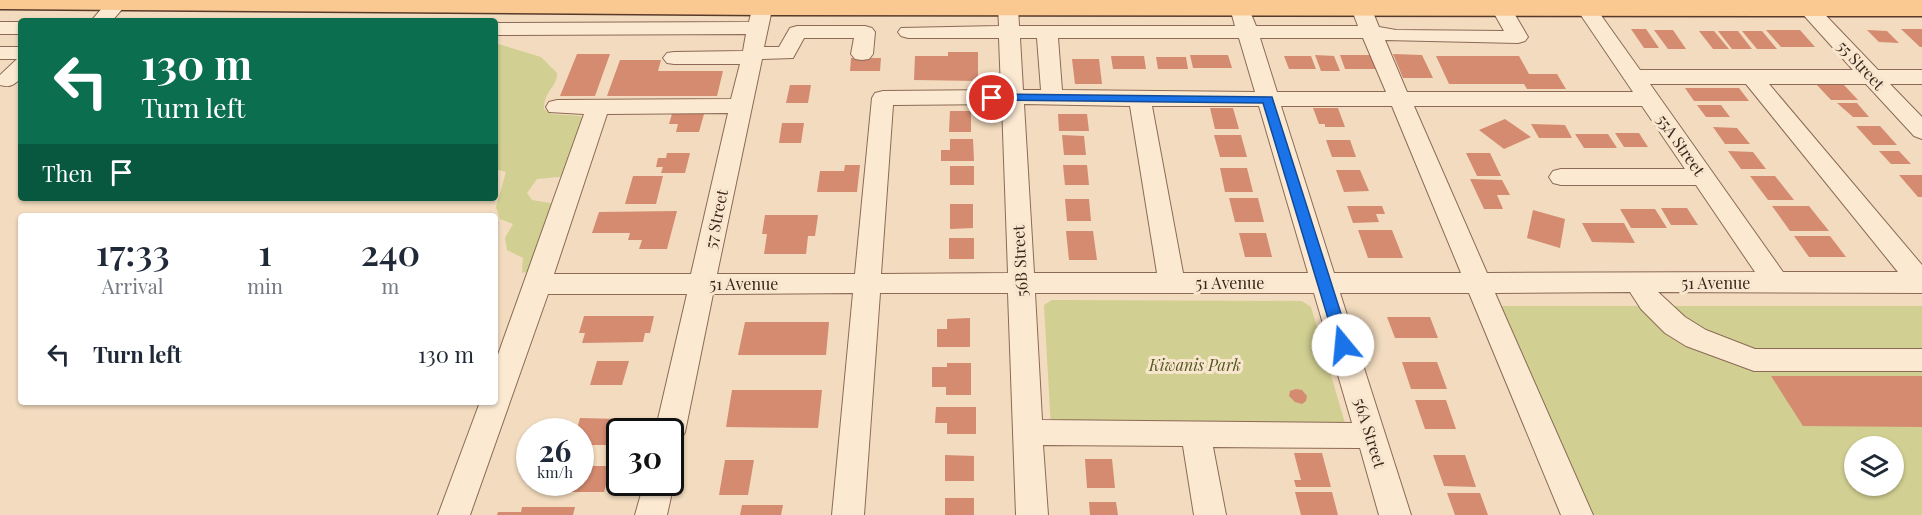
<!DOCTYPE html>
<style>
body{margin:0;font-family:"Playfair Display",serif;background:#f6f6f7;color:#1f2937;height:100vh;display:flex;flex-direction:column;font-size:22px;white-space:nowrap}
*{box-sizing:border-box;margin:0}
p{font-size:20px;color:#747a83}
.icon{flex:none;width:33px;height:33px;fill:none;stroke:currentColor;stroke-width:2;stroke-linecap:round;stroke-linejoin:round}
.map{position:relative;flex:1;overflow:hidden}
.details{position:absolute;left:18px;top:213px;width:480px;height:192px;display:flex;flex-direction:column;background:#fff;border-radius:6px;box-shadow:0 2px 4px #0004}
.details>*{flex:none}
.top-card{position:absolute;left:18px;top:18px;width:480px;height:183px;border-radius:6px;box-shadow:0 2px 4px #0004;background:#0b6e4f;color:#fff;overflow:hidden}
.tools{position:absolute;left:1844px;top:436px;display:grid;gap:12px}
.tools a{display:grid;place-items:center;width:60px;height:60px;border-radius:50%;background:#fff;box-shadow:0 2px 4px #0004;font-size:30px}
.speed{position:absolute;left:516px;top:418px;display:flex;gap:12px;font-size:30px;font-weight:700;text-align:center}
.speed>*{display:grid;place-content:center;width:78px;height:78px;border-radius:50%;background:#fff;box-shadow:0 2px 4px #0004;line-height:1}
.speed small{font-size:15px;font-weight:400}
.speed .limit{border:3px solid #111;border-radius:9px;background:#fff;color:#111}
.pin{position:absolute;display:grid;place-items:center;width:51px;height:51px;color:#fff;margin:-26px;border:3px solid #fff;border-radius:50%;box-shadow:0 2px 6px #0007}
.me{position:absolute;width:66px;margin:-33px;rotate:343deg;stroke-linejoin:round;filter:drop-shadow(0 0 4px #0008)}
.turn{display:flex;align-items:center;gap:21px;height:126px;padding:0 24px;font-size:27px}
.turn .icon{width:78px;height:78px;stroke-width:2.5}
.turn b{display:block;font-size:42px;line-height:51px}
.then{display:flex;align-items:center;height:57px;padding:0 24px;background:#0003;gap:12px;font-size:22px}
.eta{display:flex;justify-content:space-evenly;align-items:center;height:102px;text-align:center}
.eta b{font-size:36px;font-weight:600;line-height:42px}
ul{padding:0;list-style:none}
li{display:flex;align-items:center;gap:18px;height:78px;padding:0 24px}
li div{flex:1}
li b{display:block;font-size:22px}
li em{font-style:normal}
.map>svg:first-child{display:block}
.green{fill:#d1cf91;fill-rule:evenodd}
.building{fill:#d48b70}
.lines{fill:none;stroke-linecap:round;stroke-linejoin:round}
.minor-casing{stroke:#8c6a55;stroke-width:2}
.major-casing{stroke:#59392a;stroke-width:3}
.minor{fill:#fce9d2;fill-rule:evenodd}
.major{fill:#f9c991;fill-rule:evenodd}
.route{fill:#1a73e8;stroke:#114b97;stroke-width:1.5}
.labels{text-anchor:middle;stroke-width:6;stroke-linejoin:round;paint-order:stroke}
.street-label{font-size:16px;fill:#3a251b;stroke:#f9e6ce}
.park-label{font-size:16px;font-style:italic;fill:#52581f;stroke:#f9e6ce}
</style>
<div class="map">
<svg width="1922" height="515" viewBox="0 0 1922 515">
<rect width="100%" height="100%" fill="#f2dbbe"/>
<path class="green" d="M495 43 541 57 557 73C557 88 544 90 544 109L551 114 581 116 585 124 568 176 537 179 527 193 532 200 550 203 557 210 535 270 522 273 523 258 507 250 505 238 513 224 500 219 496 207 506 172 495 169Z
M1052 300 1302 301 1311 307 1347 430 1051 428 1044 305Z
M1499 306H1922V515H1570ZM1854 447H1893V486H1854Z"/>
<path class="building" d="M1631 29H1646L1659 48H1644Z
M1901 29H1922V47H1920Z
M1654 30H1673L1686 49H1668Z
M1766 30H1800L1815 47H1781Z
M1867 30 1887 31 1899 43 1879 42Z
M1699 31H1714L1729 49H1713Z
M1718 31H1738L1752 49H1732Z
M1742 31H1762L1777 49H1757Z
M948 52H978V81L914 80 915 56H948Z
M577 54H610L595 96H560Z
M1393 54 1422 55 1433 78H1403Z
M1190 55H1228L1232 68H1193Z
M1315 55 1334 56 1340 71H1321Z
M1340 55H1371L1377 69H1345Z
M1111 56H1144L1146 69H1113Z
M1284 56H1311L1316 69H1289Z
M1436 56H1519L1529 74H1557L1566 89H1527L1524 84H1449Z
M1156 57H1186L1188 69H1158Z
M851 58H881L880 71H850Z
M1072 59H1099L1102 84H1075Z
M620 60H661L658 71H723L717 96H607Z
M790 85H811L808 103H786Z
M1817 85H1844L1858 100H1831Z
M1685 88H1739L1749 101H1694Z
M1837 103H1857L1869 117H1853Z
M1697 105H1721L1730 117H1706Z
M1210 108H1233L1239 129H1215Z
M1313 108H1338L1345 127H1325V124H1319Z
M950 111H971V132H949Z
M672 114H704L699 132H676L678 124H669Z
M1058 114H1087L1089 131H1059Z
M1505 119 1531 137 1504 149 1479 130Z
M782 123H804L801 143H779Z
M1531 124 1565 125 1572 138H1539Z
M1856 126H1880L1897 145H1873Z
M1713 127 1737 128 1750 144H1725Z
M1615 133H1639L1648 147H1624Z
M1575 134H1608L1617 148H1584Z
M1062 135 1084 136 1086 155H1064Z
M1214 135H1241L1247 157H1220Z
M950 139H973L974 161H941V150H950Z
M1326 140H1350L1356 157H1332Z
M1728 151 1753 152 1766 169H1741Z
M1879 151H1899L1911 164H1891Z
M667 153H690L685 173H661L663 167H656L658 158H666Z
M1466 153H1490L1501 176H1477Z
M845 165H860L857 192H817L820 171H844Z
M1063 165H1087L1089 185H1065Z
M950 166H974V185H950Z
M1220 168H1247L1253 192H1225Z
M1336 170H1360L1369 191 1344 192Z
M1899 175H1922V197H1918Z
M633 176H663L656 204H625Z
M1750 176H1775L1794 200H1768Z
M1470 179 1502 180 1510 195H1497L1503 209H1484Z
M1229 198H1258L1264 222H1235Z
M1065 199H1089L1091 221H1067Z
M950 204H973V228L950 229Z
M1347 206H1382L1385 214H1376L1379 222 1353 223Z
M1772 206H1809L1829 231H1790Z
M1661 208H1687L1698 225H1671Z
M1620 209H1655L1667 228H1631Z
M1533 210 1565 219 1560 248 1527 238Z
M677 211 667 249H639L642 240H628L630 233H592L599 212Z
M765 215H818L815 236H808L806 254H764L767 234H762Z
M1582 223H1624L1635 243 1592 242Z
M1358 230H1392L1403 258H1368Z
M1066 231H1093L1097 260H1069Z
M1239 233H1266L1272 257H1245Z
M1794 236H1830L1846 257H1809Z
M949 238H974V259H949Z
M584 316H654L650 333H645L643 342 582 343 585 333H579Z
M1387 317H1430L1438 338H1395Z
M970 318V347H937V329H947V319Z
M745 322H829L826 355H738Z
M597 361H629L622 385H590Z
M1402 362H1437L1447 389H1411Z
M947 363H971V395H946V387H932V367H947Z
M1771 376H1922V427L1803 426Z
M1296 389 1302 390 1307 396 1306 401 1302 404 1295 402 1289 396 1290 391Z
M732 390H822L818 428 726 427Z
M1415 400H1446L1456 429H1425Z
M936 407H976V434H947V423H935Z
M580 418 619 419 612 445H580V432H576Z
M1294 453H1322L1331 487H1296L1294 480H1301Z
M945 455 974 456V481H945Z
M1433 455H1465L1476 487 1444 486Z
M1085 459H1112L1115 488H1087Z
M725 460H754L748 495H719Z
M580 466H611L604 492H562L565 483H580Z
M1295 492H1332L1338 515H1301Z
M1447 493H1480L1488 515H1455Z
M945 498H974V515H945Z
M1089 502H1116L1118 515H1090Z
M742 505H783L781 515H740Z
M522 507H575L573 515H497L498 512H521Z"/>
<g class="lines">
<defs>
<path id="minor" d="M109 0 129 1 112 21H91Z
M754 0H774L764 47H779L790 28 797 26H865L872 28 875 32 873 54 869 59 862 60 855 59 851 54 854 38H804L793 58 762 59 717 274H855L872 98 875 93 883 91 1001 90 999 38H908L901 36 898 32 901 28 999 26 998 7 1001 3H1015L1018 7 1019 26H1235L1230 8 1233 4H1247L1256 26H1358L1348 0H1368L1379 27 1396 30 1504 31 1491 8 1494 4H1508L1511 8 1528 37 1525 41 1518 43 1385 40 1407 92H1633L1576 8 1579 4H1593L1640 70H1853L1790 0H1811L1878 70H1922V84H1890L1922 117V139L1914 136 1866 84H1769L1922 265V293L1658 292 1685 317 1706 330 1755 349H1922V371H1754L1686 346 1665 333 1641 309 1630 292 1495 293 1593 515H1561L1469 293H1340L1411 515H1379L1360 448 1213 447 1226 515H1194L1183 446 1043 445 1048 515H1016L1008 293H880L864 515H832L853 293 713 294 685 432 680 441 670 444V432H655L687 294H548L470 515H438L480 402H495V363L584 114 549 112 546 107 549 102 557 100 731 99 740 64H674L667 63 663 58 667 53 674 52 743 51 746 34 495 35V23L749 22ZM1020 38H1037L1041 90H1023ZM1058 38H1239L1255 92 1062 90ZM1260 38H1363L1386 92H1277ZM1650 84H1746L1898 272H1783ZM1002 104 1008 273 881 274 893 105ZM1024 104 1130 106 1157 273H1034ZM1152 106H1259L1308 273H1183ZM1281 106H1392L1461 273H1334ZM1414 106H1642L1685 169H1561L1553 171 1549 177 1553 183 1561 185H1696L1755 272 1487 273ZM728 113 691 274H554L607 114ZM1035 293H1314L1352 423 1042 420Z
M0 22H21V34H0Z
M0 47H21V78C14 85 10 88 0 85V75L17 59H0Z
M670 475 674 483 667 515H635L644 483H670Z"/>
<path id="major" d="M0 0H1922V16L763 15 0 9Z"/>
</defs>
<use href="#minor" class="minor-casing"/>
<use href="#major" class="major-casing"/>
<use href="#minor" class="minor"/>
<use href="#major" class="major"/>
</g>
<path class="route" d="M992 94 1272 97 1351 345 1348 349H1338L1336 345 1263 103 988 100 986 98Z"/>
<g class="labels">
<g class="street-label">
<text transform="translate(1861 65) rotate(47)" y="6">55 Street</text>
<text transform="translate(1681 145) rotate(55)" y="6">55A Street</text>
<text transform="translate(716 219) rotate(-78)" y="6">57 Street</text>
<text transform="translate(1020 261) rotate(-93)" y="6">56B Street</text>
<text x="1230" y="289">51 Avenue</text>
<text x="1716" y="289">51 Avenue</text>
<text x="744" y="290">51 Avenue</text>
<text transform="translate(1370 433) rotate(73)" y="6">56A Street</text>
</g>
<g class="park-label">
<text x="1195" y="371">Kiwanis Park</text>
</g>
</g>
</svg>
<div class="tools">
<a><svg class="icon" aria-label="layers" viewBox="0 0 24 24"><path d="M12 4l9 5-9 5-9-5zM3 14l9 5 9-5"/></svg></a>
</div>
<div class="speed"><div>26<small>km/h</small></div><div class="limit">30</div></div>
<div class="pin" style="left:992px;top:98px;background:#d93025"><svg class="icon" aria-label="arrive" viewBox="0 0 24 24"><path d="M6 21V4h12l-3 4 3 4H6"/></svg></div>
<svg class="me" style="left:1343px;top:345px" viewBox="-20 -20 40 40"><circle r="19" fill="#fff"/><path d="M0-13L10 11 0 6-10 11z" fill="#1a73e8"/></svg>
<div class="top-card">
<div class="turn"><svg class="icon" aria-label="left" viewBox="0 0 24 24"><path d="M17 20v-9H6M10 6l-5 5 5 5"/></svg><div><b>130 m</b>Turn left</div></div>
<div class="then">Then<svg class="icon" aria-label="arrive" viewBox="0 0 24 24"><path d="M6 21V4h12l-3 4 3 4H6"/></svg></div>
</div>
<section class="details">
<div class="eta">
<div><b>17:33</b><p>Arrival</p></div>
<div><b>1</b><p>min</p></div>
<div><b>240</b><p>m</p></div>
</div>
<ul>
<li><svg class="icon" aria-label="left" viewBox="0 0 24 24"><path d="M17 20v-9H6M10 6l-5 5 5 5"/></svg><div><b>Turn left</b></div><em>130 m</em></li>
</ul>
</section>
</div>
